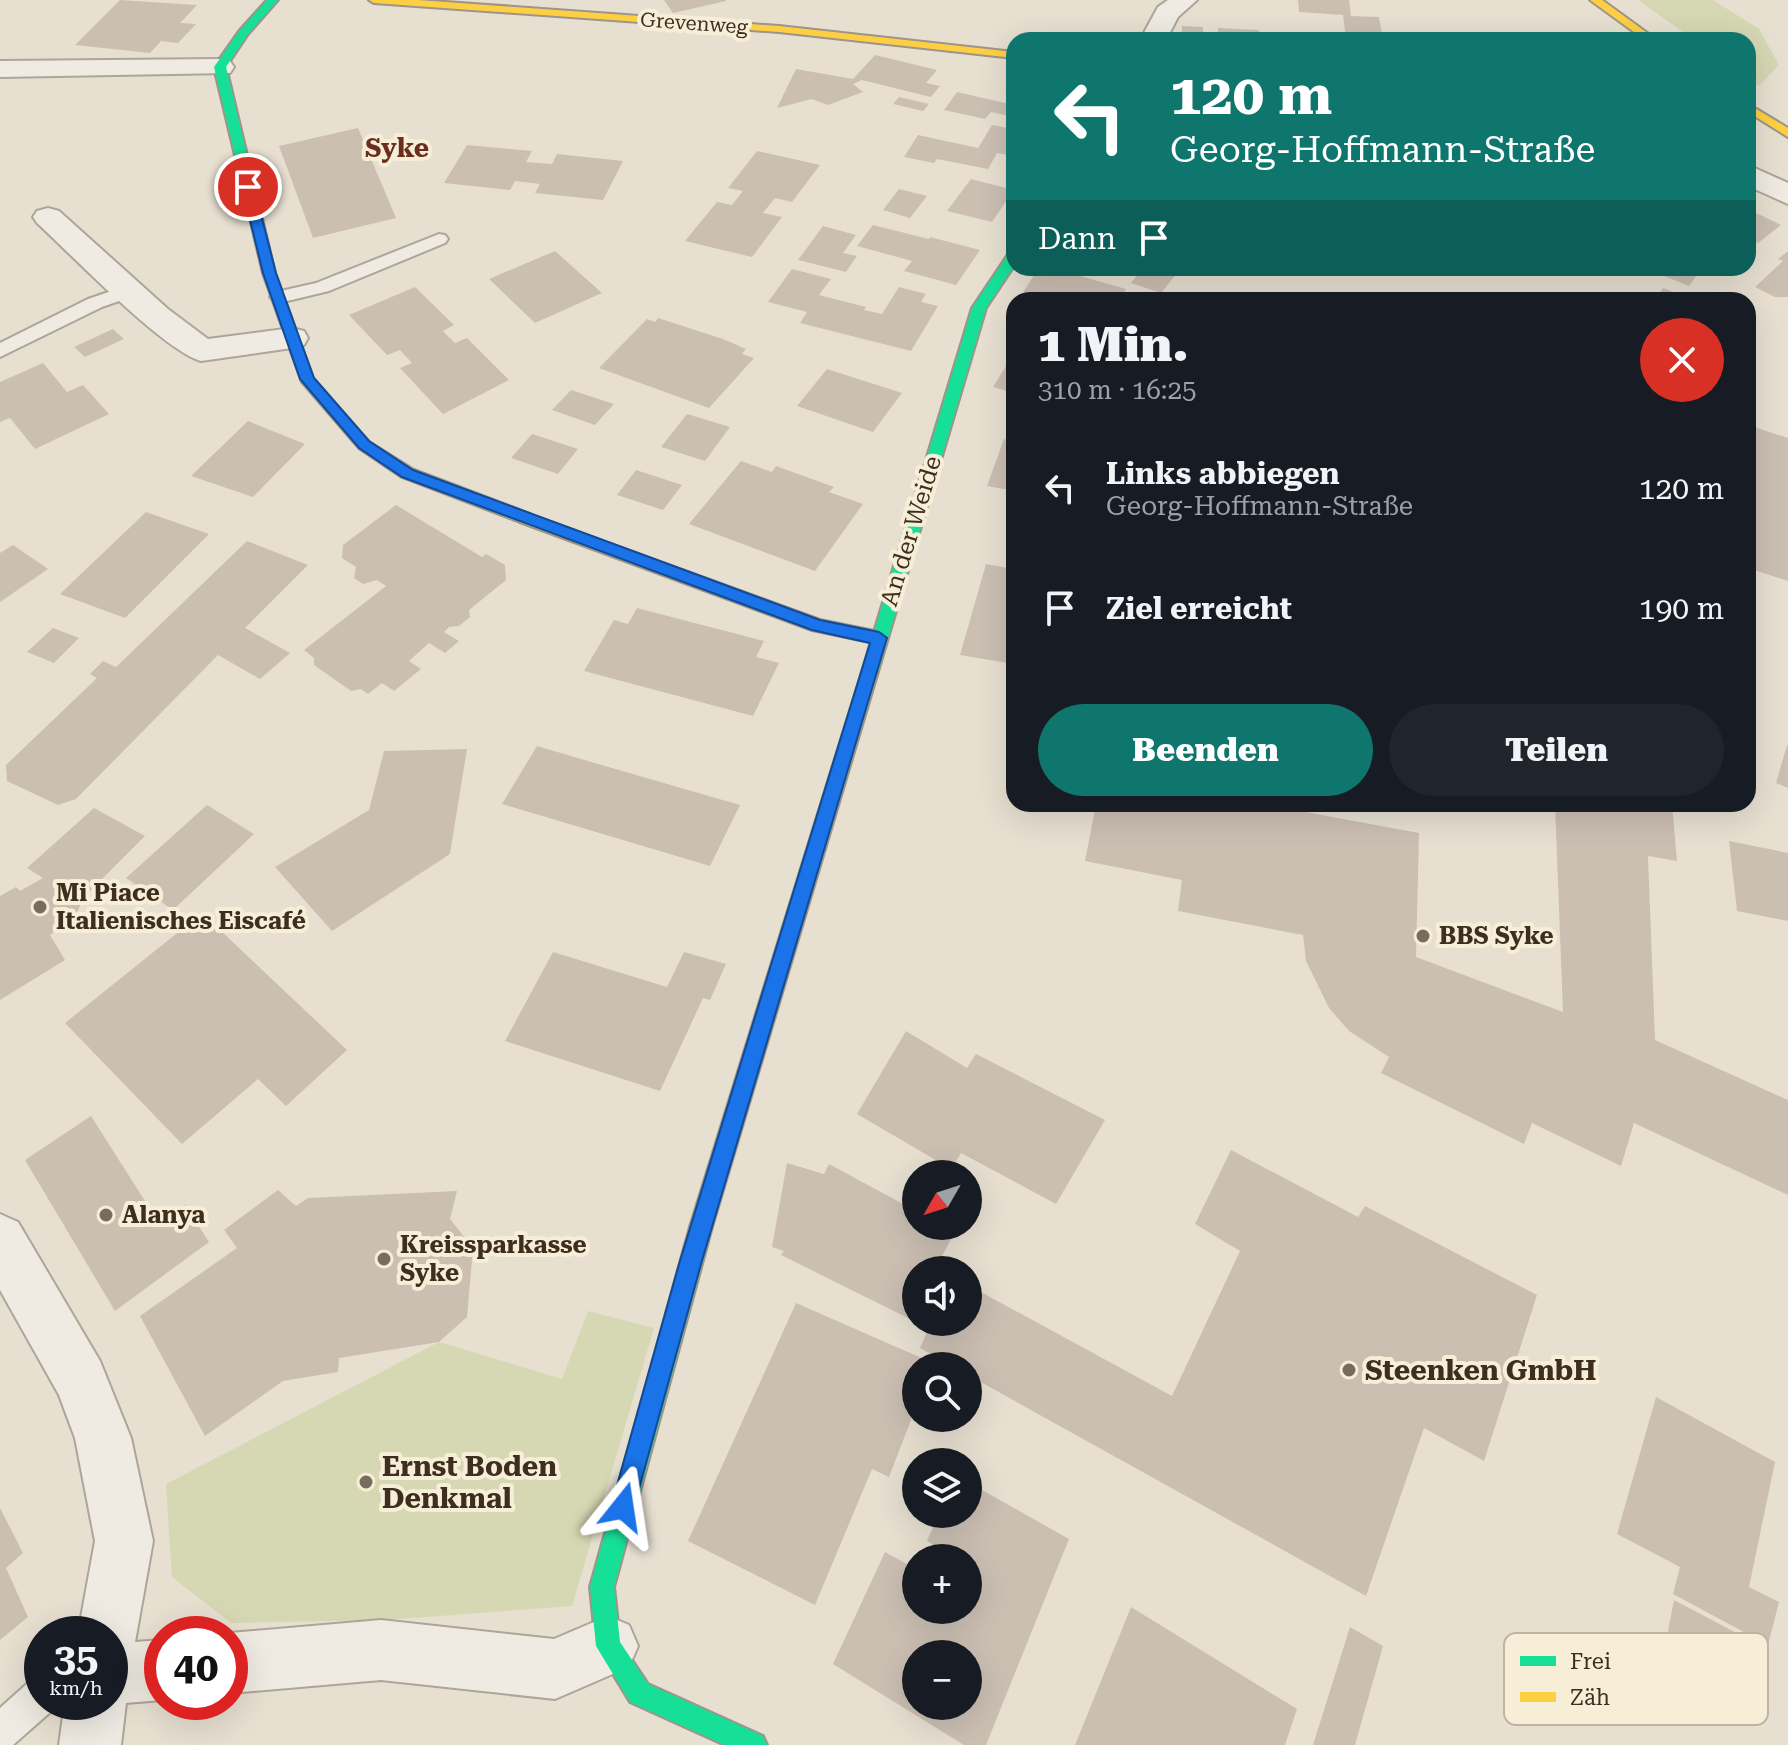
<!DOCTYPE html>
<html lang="de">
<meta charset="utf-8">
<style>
body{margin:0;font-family:"Roboto Serif",serif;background:#20242c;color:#f1f3f6;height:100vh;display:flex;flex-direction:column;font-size:30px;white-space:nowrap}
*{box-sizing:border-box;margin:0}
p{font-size:26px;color:#9ea1a6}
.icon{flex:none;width:44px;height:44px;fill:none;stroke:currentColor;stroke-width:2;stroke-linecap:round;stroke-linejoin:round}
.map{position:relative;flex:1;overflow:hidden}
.panel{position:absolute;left:1006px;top:292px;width:750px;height:520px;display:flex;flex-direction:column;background:#171b24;border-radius:24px;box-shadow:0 8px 32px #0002}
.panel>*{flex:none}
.top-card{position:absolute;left:1006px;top:32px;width:750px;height:244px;border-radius:24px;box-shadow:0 8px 32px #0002;background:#0f766e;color:#fff;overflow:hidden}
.needle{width:52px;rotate:231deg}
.tools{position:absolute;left:902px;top:1160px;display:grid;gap:16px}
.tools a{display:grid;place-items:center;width:80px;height:80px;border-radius:50%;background:#171b24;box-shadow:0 8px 32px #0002;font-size:40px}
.speed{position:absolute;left:24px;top:1616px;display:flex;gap:16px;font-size:40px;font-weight:700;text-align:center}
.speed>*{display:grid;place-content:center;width:104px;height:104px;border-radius:50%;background:#171b24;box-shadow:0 8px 32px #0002;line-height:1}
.speed small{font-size:20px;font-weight:400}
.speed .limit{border:12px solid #d22;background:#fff;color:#111}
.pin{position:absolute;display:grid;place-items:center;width:68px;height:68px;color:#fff;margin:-34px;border:4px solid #fff;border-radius:50%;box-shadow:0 2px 8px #0007}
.me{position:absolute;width:88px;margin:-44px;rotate:15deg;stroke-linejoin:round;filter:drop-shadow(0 0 6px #0008)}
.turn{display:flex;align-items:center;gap:28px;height:168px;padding:0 32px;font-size:36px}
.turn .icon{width:104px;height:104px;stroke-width:2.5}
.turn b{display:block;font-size:56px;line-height:68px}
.then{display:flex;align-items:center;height:76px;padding:0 32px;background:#0003;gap:16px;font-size:30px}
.round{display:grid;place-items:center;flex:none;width:84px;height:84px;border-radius:42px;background:#20242c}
.overview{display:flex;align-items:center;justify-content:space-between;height:136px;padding:0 32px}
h1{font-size:48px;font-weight:800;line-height:60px}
.button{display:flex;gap:16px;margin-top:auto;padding:16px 32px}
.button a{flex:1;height:92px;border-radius:48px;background:#0f766e;color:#fff;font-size:32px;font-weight:800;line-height:92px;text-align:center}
.button a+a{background:#20242c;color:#f1f3f6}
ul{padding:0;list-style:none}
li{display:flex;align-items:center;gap:24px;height:120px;padding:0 32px}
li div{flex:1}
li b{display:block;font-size:30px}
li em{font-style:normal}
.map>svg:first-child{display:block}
.green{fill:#d6d7b3}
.building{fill:#cbbfb2;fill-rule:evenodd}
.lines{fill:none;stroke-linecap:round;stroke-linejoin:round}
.lane-casing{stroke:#ada599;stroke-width:4}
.street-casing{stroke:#ada599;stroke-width:4}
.fast-casing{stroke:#9c958a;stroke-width:4}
.slow-casing{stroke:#9c958a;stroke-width:4}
.lane{fill:#efebe3;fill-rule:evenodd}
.street{fill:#efebe3;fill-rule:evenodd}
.fast{fill:#16e098;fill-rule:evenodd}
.slow{fill:#ffcf43;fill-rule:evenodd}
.route{fill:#1a73e8;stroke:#114b97;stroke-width:2}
.poi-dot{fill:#786c5e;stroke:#f7eed8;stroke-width:3}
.labels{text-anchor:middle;stroke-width:8;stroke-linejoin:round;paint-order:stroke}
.far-street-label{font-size:20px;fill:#3d2e20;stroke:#f7eed8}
.street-label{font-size:24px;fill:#3d2e20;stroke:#f7eed8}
.poi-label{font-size:24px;font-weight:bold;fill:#3d2e20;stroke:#f7eed8;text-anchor:start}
.far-district-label{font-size:26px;font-weight:bold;fill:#6b2e1e;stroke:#f7eed8}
.near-poi-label{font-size:28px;font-weight:bold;fill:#3d2e20;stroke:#f7eed8;text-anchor:start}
.key{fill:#f7eed8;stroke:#bfb4a1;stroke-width:2}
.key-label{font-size:22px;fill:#3d2e20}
</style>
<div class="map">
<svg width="1788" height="1745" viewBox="0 0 1788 1745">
<rect width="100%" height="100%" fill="#e7e0d1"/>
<path class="green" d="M1638 0H1713L1759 29 1779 65 1759 86 1748 78V40H1694Z
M588 1311 654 1328 572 1606 385 1620 231 1623 172 1577 166 1484 439 1342 562 1379Z"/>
<path class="building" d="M120 0 197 5 180 23 196 24 178 43 161 41 150 53 75 45Z
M664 0H726V1L673 13Z
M1298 0H1349L1351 16 1379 17 1383 40H1346L1343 15 1299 12Z
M1182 26 1203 27V40H1182Z
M1218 28 1259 30V40H1218Z
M875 55 937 70 926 83 940 86 931 97 862 80 853 84 863 92 828 105 812 99 777 108 796 69 853 79Z
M1014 91V109L1009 116 991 112 985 119 944 110 957 92 1005 103Z
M899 97 929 104 923 111 893 104Z
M992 125 1014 129V156L997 153 988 169 937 159 934 163 904 157 918 135 978 148Z
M358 128 396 218 313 238 279 146Z
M467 145 532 151 526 162 552 164 557 154 623 161 603 200 535 193 540 184 515 181 510 190 444 183Z
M757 151 820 165 792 202 775 198 763 213 782 217 752 257 685 241 717 202 732 205 743 191 728 188Z
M971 179 1014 190 992 222 947 211Z
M899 189 927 196 910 218 883 210Z
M1748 209 1781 225 1758 243 1748 238Z
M873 225 929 239 930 237 980 250 956 285 904 271 912 261 857 246Z
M823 226 856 235 843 253 857 256 846 272 798 260Z
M555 251 602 293 535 323 489 279Z
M1788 251V297H1775L1755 287 1783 261 1778 259Z
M1039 268H1052L1126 289 1119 300H1050L1023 292Z
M1143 268H1162L1177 273 1161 293 1131 283Z
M1657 268H1702L1689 286 1654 272Z
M792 269 831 279 819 295 866 307 864 310 882 314 899 287 926 294 921 302 938 306 911 351 800 323 807 312 768 302Z
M415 287 454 325 443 331 455 343 467 338 509 380 443 414 400 368 412 363 400 350 387 355 349 315Z
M1663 288 1681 295 1678 300 1656 299Z
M658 318 723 339 746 349 742 354 754 358 709 408 599 368 647 319 655 322Z
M113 329 124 339 85 357 74 347Z
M1014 353V393L993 387Z
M43 363 67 392 83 385 109 414 35 449 10 418 0 422V382Z
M827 369 902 393 873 432 797 406Z
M571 390 614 404 595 425 552 410Z
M687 414 730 427 705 461 661 447Z
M248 421 305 444 253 497 191 476Z
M1748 425 1788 438V581L1748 568Z
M532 434 578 449 558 474 511 458Z
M1004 439 1014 441V491L987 486Z
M741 461 772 472 776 466 834 487 829 492 863 504 815 571 689 524Z
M636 470 682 485 663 510 617 495Z
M396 505 482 557 486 554 505 565 506 580 469 610 470 617 459 626 449 627 444 632 459 641 445 653 429 643 409 661 421 669 394 691 382 683 368 694 361 689 351 691 314 665V658L304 650 386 586 377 580 363 584 354 578 356 567 342 558 343 545Z
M146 512 209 534 125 618 60 594Z
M247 541 308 565 245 628 290 653 260 679 218 655 76 799 58 805 7 781 6 765 97 678 90 674 103 661 116 667Z
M13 545 48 569 0 602V553Z
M986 564 1014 569V664L960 655Z
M637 608 764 641 756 657 779 663 753 716 584 671 614 620 628 624Z
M53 628 79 638 54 663 27 652Z
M1787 745H1788V788L1776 783Z
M537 746 581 759 740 805 710 866 502 804Z
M467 749 450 854 332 931 275 867 369 810 384 751Z
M1096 804H1262L1419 833 1416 957 1563 1012 1555 804H1672L1677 861 1648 856 1655 1040 1788 1100V1195L1634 1123 1621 1166 1532 1123 1524 1144 1381 1073 1389 1057 1349 1031 1329 1008 1306 961 1303 935 1178 911 1182 880 1085 861Z
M207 805 254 834 173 910 126 878Z
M94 808 145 836 84 897 75 917 50 935 65 960 0 1000V896L16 887 20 891 43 878 27 868Z
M1729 841 1788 853V921L1737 911Z
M202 913 347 1050 286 1106 258 1079 182 1144 65 1023Z
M553 952 667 987 684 952 726 964 710 1000 703 998 660 1091 505 1041Z
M906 1031 967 1068 976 1054 1105 1120 1056 1204 961 1153 951 1169 857 1114Z
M91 1116 159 1223 185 1205 209 1242 115 1311 25 1160Z
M1231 1150 1358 1217 1365 1206 1537 1295 1484 1461 1424 1428 1366 1596 968 1375V1366H952L920 1348 929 1327 916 1322H968V1285L1172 1396 1240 1251 1195 1224Z
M787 1163 824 1174 829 1164 916 1211V1226H944L955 1232 936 1267 942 1270H916V1322L781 1255 784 1251 772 1247Z
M278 1190 296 1206 308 1198 457 1191 450 1219 473 1248 467 1317 439 1342 339 1358 338 1372 283 1381 205 1436 140 1316 237 1248 224 1230Z
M796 1303 933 1363 932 1366H916V1407L889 1477 872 1469 815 1605 688 1541Z
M1656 1397 1775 1462 1749 1587 1779 1602 1768 1645 1673 1594 1680 1567 1617 1534Z
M968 1482 1069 1539 986 1745H964L833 1664 885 1552 916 1569V1610H968V1558H942L944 1552 927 1541 939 1514H968ZM916 1654H968V1706H916Z
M0 1508 23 1553 6 1568 28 1617 0 1640Z
M1674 1600 1767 1649 1757 1711 1663 1657Z
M1131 1607 1297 1709 1285 1745H1075Z
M1350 1627 1383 1646 1355 1745H1313Z"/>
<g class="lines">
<defs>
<path id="lane" d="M439 234 445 235 448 239 445 243 329 291 279 303 270 297 272 293 316 283Z
M129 285 138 291 136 295 102 307 0 357V343L88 299Z
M42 1677V1702H57L55 1708 13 1745H0V1708L29 1682Z"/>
<path id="street" d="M1168 0H1197L1178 17 1166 40H1140L1158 7Z
M220 59 230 61 234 67 230 73 0 77V61Z
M1748 165 1788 183V204L1748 186Z
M48 208 59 211 168 309 208 339 292 328 304 331 308 338 304 345 292 348 201 361C163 350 71 254 37 223L33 217 37 211Z
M0 1214 18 1222 100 1361 131 1438 153 1541 135 1642 162 1640V1700L126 1703 121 1745H59L65 1702H110V1634H78L95 1541 75 1438 59 1395 0 1290Z
M608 1616 629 1625 638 1646 629 1667 555 1699 381 1680 230 1693V1634H227L230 1633 381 1620 554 1639Z"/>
<path id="fast" d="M267 0H278L248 34 226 67 275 273 313 378 369 442 412 469 530 514V522H520L402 477 359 448 302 382 263 273 214 67 240 30Z
M1014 252V266L986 308 877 675 869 681 863 679 861 675 972 308 1009 253Z
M701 1217 708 1220 712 1227 614 1587 620 1642 648 1684 763 1736 767 1745H725L630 1702 596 1646 590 1587 690 1227 694 1220Z"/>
<path id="slow" d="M369 0H418L779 26 1014 52V58L779 32 374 3Z
M1590 0H1602L1657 40H1645Z
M1748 104 1788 128V137L1748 112Z
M525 513 820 620 879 632 887 638 879 644 812 630 520 522V514Z
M869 669 877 675 712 1227 708 1234 701 1237 694 1234 690 1227 861 675Z"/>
</defs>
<use href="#lane" class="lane-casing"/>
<use href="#street" class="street-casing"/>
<use href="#fast" class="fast-casing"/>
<use href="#slow" class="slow-casing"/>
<use href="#lane" class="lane"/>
<use href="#street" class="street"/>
<use href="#fast" class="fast"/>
<use href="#slow" class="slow"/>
</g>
<path class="route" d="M248 183 254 187 276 273 314 378 369 441 413 470 820 620 879 632 887 638 701 1264 634 1507 631 1515 623 1519 614 1515 611 1507 679 1264 870 643 812 630 402 477 359 448 300 379 263 273 242 187Z"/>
<g class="poi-dot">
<circle cx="40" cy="907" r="8"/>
<circle cx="1423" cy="936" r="8"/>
<circle cx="106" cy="1215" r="8"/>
<circle cx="384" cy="1259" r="8"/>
<circle cx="1349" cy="1370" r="8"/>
<circle cx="366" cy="1482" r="8"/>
</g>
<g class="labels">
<g class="far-street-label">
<text transform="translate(694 23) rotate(4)" y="7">Grevenweg</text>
</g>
<g class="street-label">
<text transform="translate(911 531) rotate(-73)" y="8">An der Weide</text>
</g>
<g class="poi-label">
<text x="56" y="901">Mi Piace<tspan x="56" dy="28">Italienisches Eiscafé</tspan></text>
<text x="1439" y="944">BBS Syke</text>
<text x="122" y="1223">Alanya</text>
<text x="400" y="1253">Kreissparkasse<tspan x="400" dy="28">Syke</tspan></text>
</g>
<g class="far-district-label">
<text x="397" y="157">Syke</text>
</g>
<g class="near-poi-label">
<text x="1365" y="1380">Steenken GmbH</text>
<text x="382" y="1476">Ernst Boden<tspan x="382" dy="32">Denkmal</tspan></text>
</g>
</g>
<rect x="1504" y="1633" width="264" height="92" rx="12" class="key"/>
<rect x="1520" y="1656" width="36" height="10" fill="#16e098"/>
<rect x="1520" y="1692" width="36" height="10" fill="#ffcf43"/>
<g class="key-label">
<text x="1570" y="1669">Frei</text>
<text x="1570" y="1705">Zäh</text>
</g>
</svg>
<div class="tools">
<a><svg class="needle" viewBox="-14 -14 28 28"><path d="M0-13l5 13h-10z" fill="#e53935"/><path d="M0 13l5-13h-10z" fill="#9ea1a6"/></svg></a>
<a><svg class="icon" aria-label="sound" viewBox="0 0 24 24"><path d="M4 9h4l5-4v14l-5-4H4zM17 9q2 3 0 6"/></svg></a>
<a><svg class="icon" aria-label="search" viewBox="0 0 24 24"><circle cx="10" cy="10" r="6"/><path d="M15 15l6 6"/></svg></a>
<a><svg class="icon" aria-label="layers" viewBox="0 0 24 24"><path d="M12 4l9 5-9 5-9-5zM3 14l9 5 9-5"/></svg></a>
<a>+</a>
<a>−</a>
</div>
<div class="speed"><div>35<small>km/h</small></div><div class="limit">40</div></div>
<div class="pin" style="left:248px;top:187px;background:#d93025"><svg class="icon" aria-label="arrive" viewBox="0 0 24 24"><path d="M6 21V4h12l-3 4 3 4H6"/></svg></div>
<svg class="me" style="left:623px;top:1507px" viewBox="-20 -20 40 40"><path d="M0-17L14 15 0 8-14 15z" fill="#1a73e8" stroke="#fff" stroke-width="4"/></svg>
<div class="top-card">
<div class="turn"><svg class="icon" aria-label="left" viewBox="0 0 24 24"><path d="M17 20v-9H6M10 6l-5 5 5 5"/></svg><div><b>120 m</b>Georg-Hoffmann-Straße</div></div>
<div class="then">Dann<svg class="icon" aria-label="arrive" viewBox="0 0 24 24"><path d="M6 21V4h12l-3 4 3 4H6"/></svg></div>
</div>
<section class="panel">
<div class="overview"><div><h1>1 Min.</h1><p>310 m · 16:25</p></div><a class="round" style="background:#d93025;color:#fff"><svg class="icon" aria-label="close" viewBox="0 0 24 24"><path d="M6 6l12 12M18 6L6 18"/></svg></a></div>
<ul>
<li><svg class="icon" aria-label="left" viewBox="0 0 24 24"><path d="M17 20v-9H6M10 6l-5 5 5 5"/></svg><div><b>Links abbiegen</b><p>Georg-Hoffmann-Straße</p></div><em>120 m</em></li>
<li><svg class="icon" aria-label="arrive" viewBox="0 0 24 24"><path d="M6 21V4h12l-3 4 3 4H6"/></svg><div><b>Ziel erreicht</b></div><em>190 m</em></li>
</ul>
<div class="button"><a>Beenden</a><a>Teilen</a></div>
</section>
</div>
